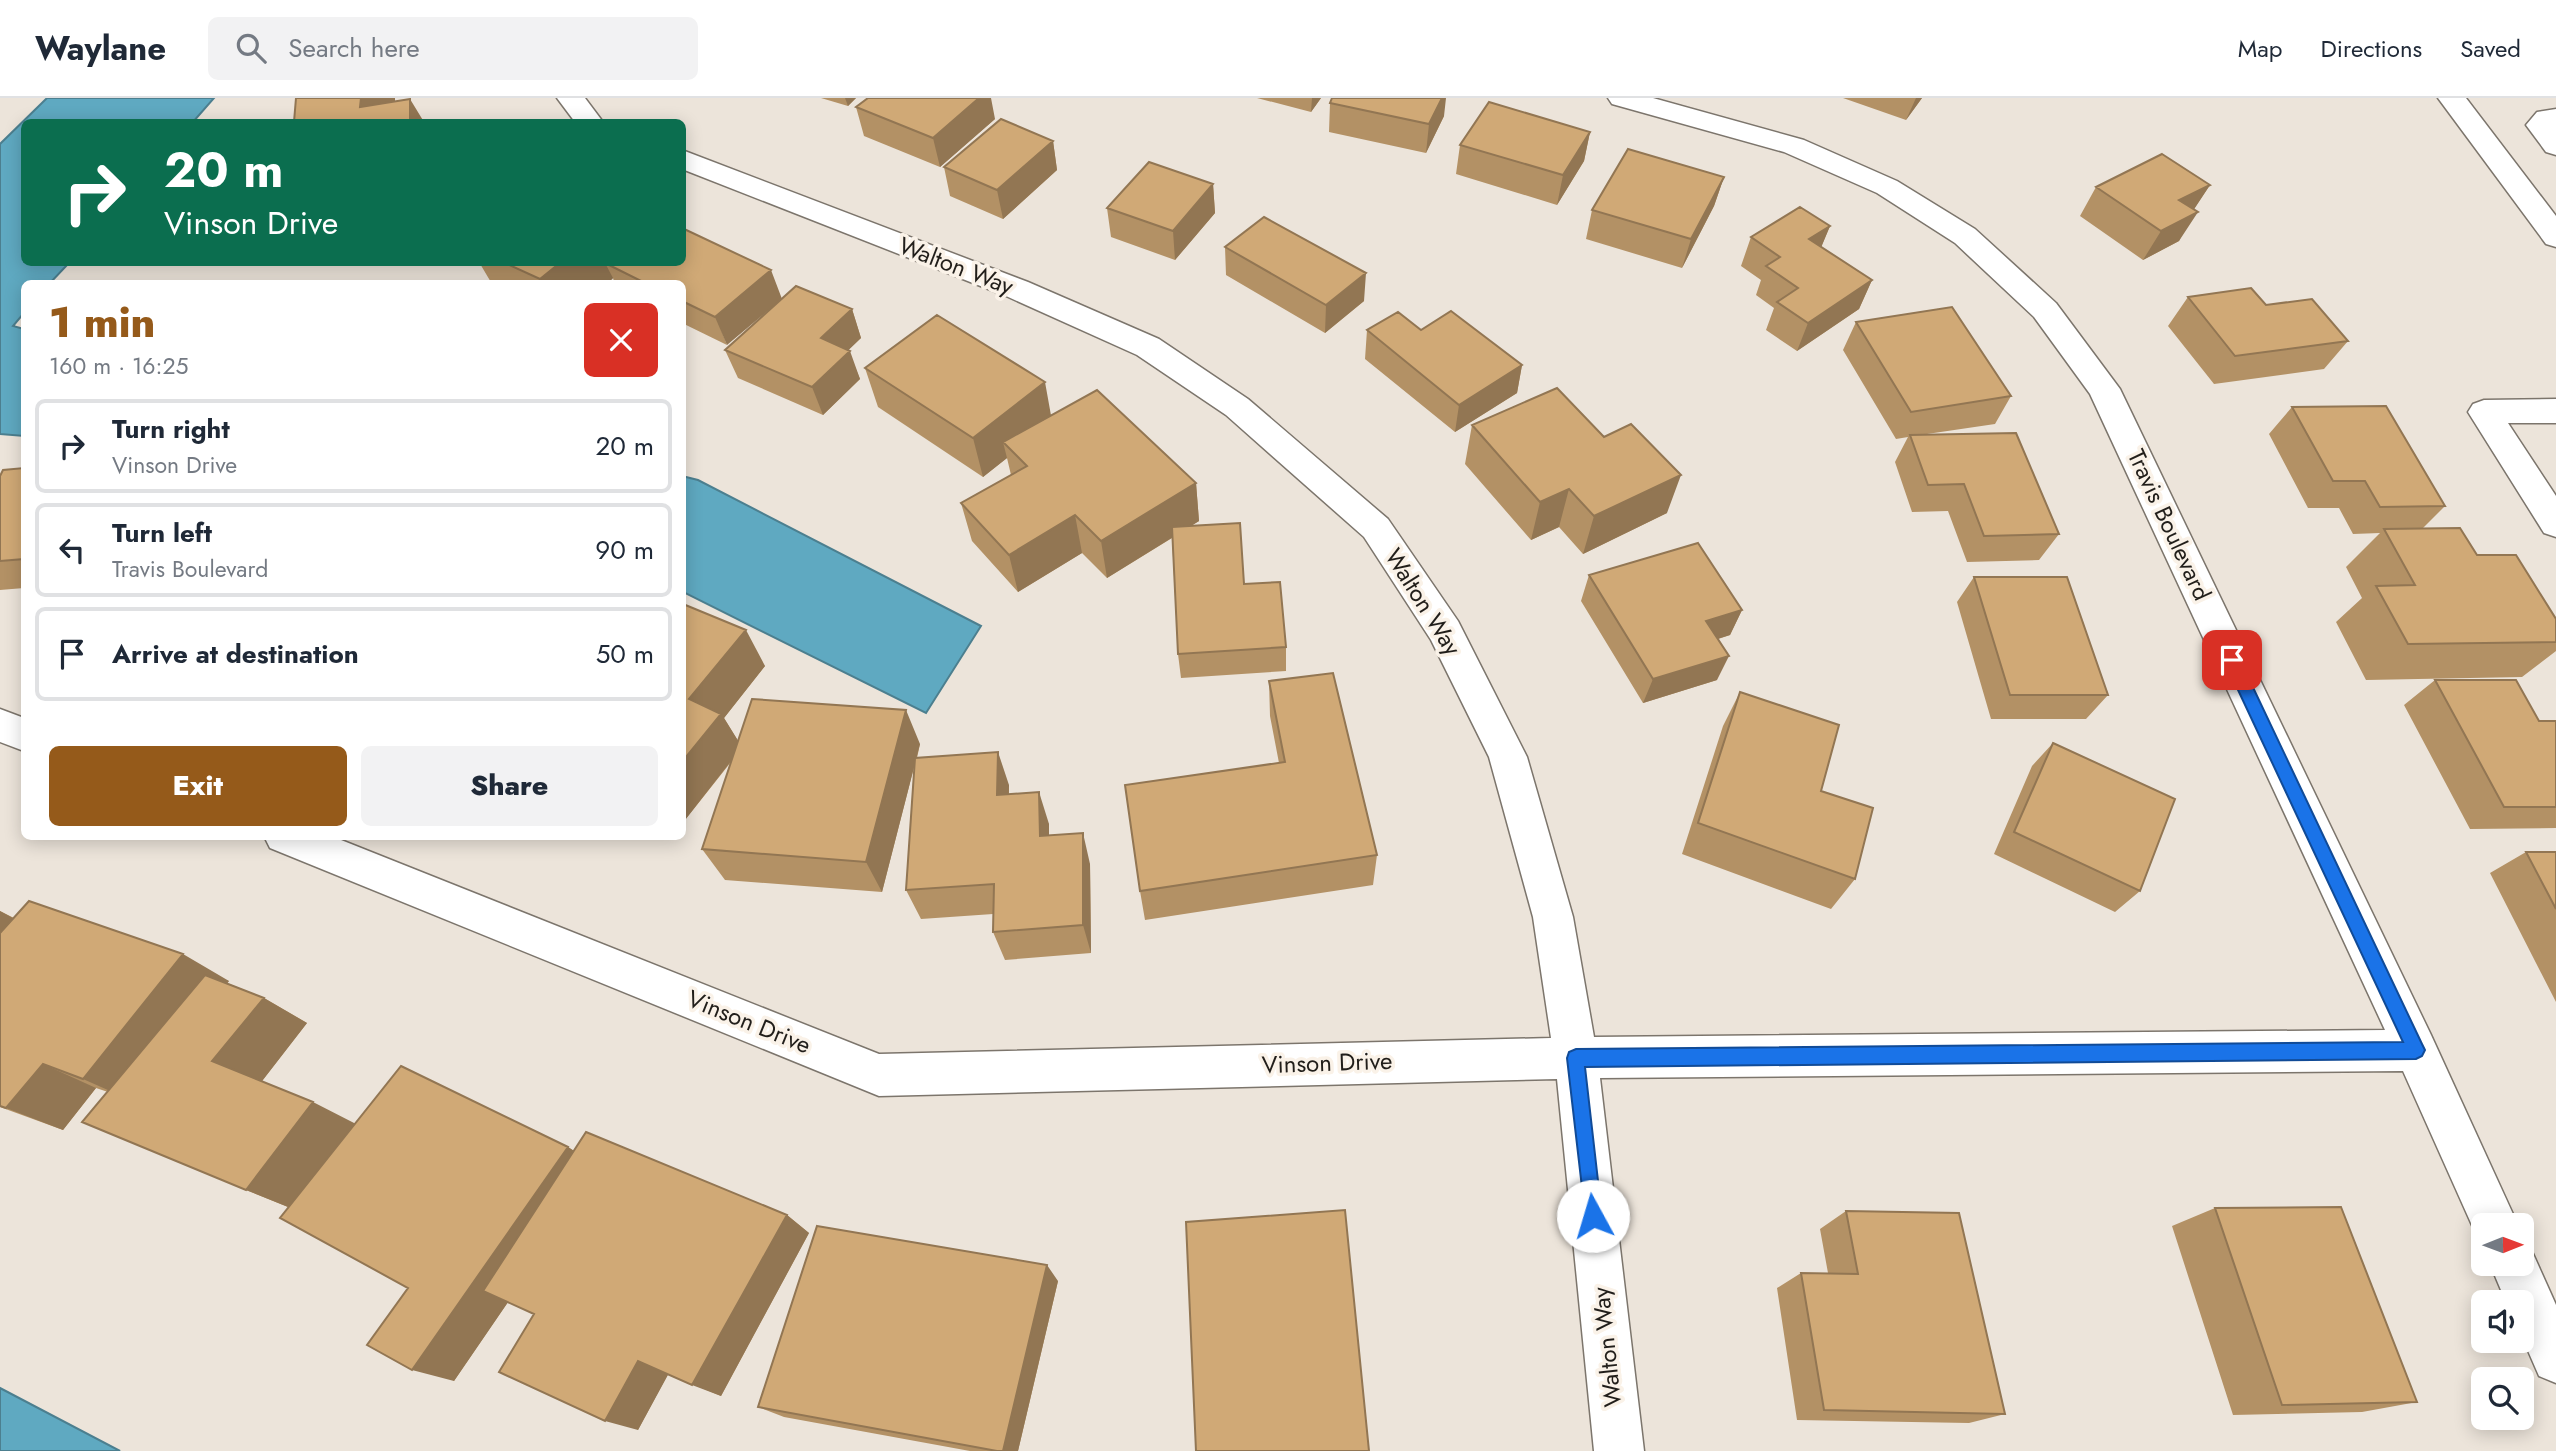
<!DOCTYPE html>
<meta charset="utf-8">
<style>
body{margin:0;font-family:Jost,sans-serif;background:#f2f2f3;color:#1f2937;height:100vh;display:flex;flex-direction:column;font-size:26px;white-space:nowrap}
*{box-sizing:border-box;margin:0}
p{font-size:23px;color:#747a83}
.icon{flex:none;width:38px;height:38px;fill:none;stroke:currentColor;stroke-width:2;stroke-linecap:round;stroke-linejoin:round}
.map{position:relative;flex:1;overflow:hidden}
.side{position:absolute;left:21px;top:182px;width:665px;height:560px;display:flex;flex-direction:column;background:#fff;border-radius:10px;box-shadow:0 4px 18px #0003}
.side>*{flex:none}
.top-card{position:absolute;left:21px;top:21px;width:665px;height:147px;border-radius:10px;box-shadow:0 4px 18px #0003;background:#0b6e4f;color:#fff;overflow:hidden}
.needle{width:46px;rotate:89deg}
.fabs{position:absolute;left:2471px;top:1115px;display:grid;gap:14px}
.fabs a{display:grid;place-items:center;width:63px;height:63px;border-radius:10px;background:#fff;box-shadow:0 4px 18px #0003;font-size:35px}
.pin{position:absolute;display:grid;place-items:center;width:60px;height:60px;color:#fff;margin:-30px;border-radius:14px;box-shadow:0 4px 10px #0006}
.me{position:absolute;width:77px;margin:-38px;rotate:354deg;stroke-linejoin:round;filter:drop-shadow(0 0 5px #0008)}
.turn{display:flex;align-items:center;gap:24px;height:147px;padding:0 28px;font-size:32px}
.turn .icon{width:91px;height:91px;stroke-width:2.5}
.turn b{display:block;font-size:49px;line-height:60px}
.round{display:grid;place-items:center;flex:none;width:74px;height:74px;border-radius:10px;background:#f2f2f3}
.summary{display:flex;align-items:center;justify-content:space-between;height:119px;padding:0 28px}
h1{font-size:42px;font-weight:800;line-height:52px;color:#955a1a}
.action{display:flex;gap:14px;margin-top:auto;padding:14px 28px}
.action a{flex:1;height:80px;border-radius:10px;background:#955a1a;color:#fff;font-size:28px;font-weight:800;line-height:80px;text-align:center}
.action a+a{background:#f2f2f3;color:#1f2937}
ul{padding:0;list-style:none}
li{display:flex;align-items:center;gap:21px;height:94px;margin:0 14px 10px;padding:0 14px;border:4px solid #e0e1e3;border-radius:10px}
li div{flex:1}
li b{display:block;font-size:26px}
li em{font-style:normal}
header{display:flex;align-items:center;gap:42px;box-sizing:border-box;height:98px;padding:0 35px;background:#fff;border-bottom:2px solid #e0e1e3}
header strong{font-size:33px}
nav{display:flex;gap:38px;margin-inline-start:auto;font-size:24px}
.search{width:490px;height:63px;background:#f2f2f3;display:flex;align-items:center;gap:18px;box-sizing:border-box;padding:0 24px;border-radius:10px;color:#747a83;font-size:26px}
.map>svg:first-child{display:block}
.water{fill:#5fa9c1;stroke:#4c7f8f;stroke-width:2}
.lines{fill:none;stroke-linecap:round;stroke-linejoin:round}
.minor-casing{stroke:#7c756c;stroke-width:3}
.minor{fill:#fff;fill-rule:evenodd}
.wall{fill:#b39165}
.shaded-wall{fill:#927653}
.building{fill:#d0a976;stroke:#927653;stroke-width:2}
.route{fill:#1a73e8;stroke:#114b97;stroke-width:2}
.labels{text-anchor:middle;stroke-width:7;stroke-linejoin:round;paint-order:stroke}
.street-label{font-size:24px;fill:#211e1a;stroke:#faf2e8}
</style>
<header>
<strong>Waylane</strong>
<div class="search"><svg class="icon" aria-label="search" viewBox="0 0 24 24"><circle cx="10" cy="10" r="6"/><path d="M15 15l6 6"/></svg>Search here</div>
<nav><a>Map</a><a>Directions</a><a>Saved</a></nav>
</header>
<div class="map">
<svg width="2556" height="1353" viewBox="0 0 2556 1353">
<rect width="100%" height="100%" fill="#ece4da"/>
<path class="water" d="M47 0H214L193 24H24V164L69 165 50 185 24 186V215L13 228 24 231V338L0 336V46Z
M682 378 698 382 981 528 926 615 683 494Z
M0 1290 120 1353H0Z"/>
<g class="lines">
<defs>
<path id="minor" d="M557 0H585L603 24H575Z
M1608 0H1653L1804 42 1897 83 1975 131 2056 205 2120 291 2431 937 2518 1127H2483V1145L2479 1143 2403 973 1600 980 1644 1353H1594L1557 981 879 998 270 750 264 738H331L879 956 1551 940 1533 819 1489 659 1431 542 1364 439 1226 317 1137 257 1006 198 682 71V52L1028 184 1159 241 1248 301 1388 421 1458 523 1527 659 1573 819 1594 939 2385 932 2090 296 2034 219 1955 145 1877 95 1784 54 1612 6Z
M2438 0H2466L2556 118V149L2546 146Z
M2556 11V57L2546 54 2526 27 2537 14Z
M2556 301V325H2508L2556 398V439L2544 435 2468 314 2473 306 2484 302Z
M0 611 24 620V653L0 644Z
M2522 1146 2530 1149 2556 1207V1285L2539 1278 2522 1239V1204H2506L2490 1166H2522Z"/>
</defs>
<use href="#minor" class="minor-casing"/>
<use href="#minor" class="minor"/>
</g>
<path class="wall" d="M821 0H856L848 8Z
M1257 0H1321L1311 14Z
M1843 0H1922L1906 22Z
M1330 5 1444 18 1426 55 1329 34Z
M856 9 995 21 940 69 864 38Z
M1590 34 1584 63 1557 107 1456 76 1460 47Z
M1053 43 1057 72 1003 121 950 98 944 69Z
M1724 79 1714 108 1682 170 1586 141 1592 112Z
M1213 86 1215 115 1175 162 1111 139 1107 110Z
M2210 87 2193 112 2179 143 2143 162 2080 118 2096 89Z
M1830 128 1821 149 1872 182 1859 211 1797 253 1766 232 1774 210 1756 197 1761 182 1741 168 1751 139Z
M682 130 727 247 682 225V186H615L613 180 607 186H492L479 164H682Z
M1225 149 1364 203 1325 235 1226 177Z
M2188 199 2266 207 2348 243 2324 271 2214 286 2168 228Z
M852 211 861 240 848 252 860 281 823 317 738 280 725 252Z
M1856 224 2011 298 1995 326 1927 336 2059 436 2039 462 1967 464 1948 413 1912 414 1895 364 1908 339 1896 341 1843 252Z
M1367 232H1421L1522 267 1517 295 1455 334 1365 261Z
M865 270 1051 317 1196 385 1199 423 1191 428 1244 486 1286 549V573L1181 580 1178 556 1172 440 1107 480 1082 455 1018 494 972 443 961 405 1011 377 1007 360 983 379 878 309Z
M2292 309 2445 408 2422 431 2477 457 2556 521V553L2522 579 2366 582 2336 524 2362 500 2346 469 2380 435 2353 436 2339 410H2308L2269 336Z
M1472 327 1667 415 1583 456 1559 429 1531 442 1465 366Z
M24 370V490L0 492V378Z
M1589 477 1742 512 1730 537 1718 541 1717 582 1643 605 1581 503Z
M1974 479 2108 597 2086 621H1991L1957 504Z
M683 506 765 568 724 620 738 643 920 646 917 660 1009 687V696L1049 726V738L1090 766 1091 855 1005 862 993 834V816L921 821 906 792 914 669 882 794 725 782 702 751 731 664 685 722 682 721Z
M2435 582 2539 623H2556V730L2470 731 2404 607Z
M1269 583 1377 757 1373 787 1145 822 1140 793 1279 665 1270 618Z
M1740 594 1821 693 1855 781 1831 811 1682 756 1723 628Z
M2053 645 2140 793 2115 814 1994 756 2032 668Z
M2526 754H2556V904L2490 775Z
M0 813 14 820 229 883 227 885 264 900 307 925 262 983 355 1026 568 1049 574 1053 787 1117 809 1135 721 1298 668 1276 638 1332 534 1216 508 1204 454 1283 408 1190 288 1109 246 1092 108 994 96 990 63 1032 0 1009Z
M2215 1110 2417 1304 2362 1314 2233 1317 2172 1128Z
M1846 1113 2005 1316 1969 1325 1797 1322 1777 1190 1801 1175H1828L1820 1131Z
M1058 1183 1018 1353H970L784 1319 758 1309Z"/>
<path class="shaded-wall" d="M361 0H395V21L360 9Z
M845 0H856L848 8Z
M979 0H991L995 21 940 69 933 40Z
M1312 0H1321L1311 14Z
M1442 0H1446L1444 18 1426 55 1429 26Z
M1916 0H1922L1906 22Z
M410 1 424 24H410Z
M1590 34 1584 63 1557 107 1563 77Z
M1053 43 1057 72 1003 121 997 92Z
M1724 79 1714 108 1682 170 1691 141Z
M1213 86 1215 115 1175 162 1173 133Z
M2210 87 2191 116 2179 102Z
M2198 114 2179 143 2143 162 2161 133Z
M1830 128 1818 157 1809 141Z
M561 164H632L605 165 613 180 607 186H543L540 181Z
M771 172 782 201 727 247 715 219Z
M1366 175 1364 203 1325 235 1326 207Z
M1872 182 1859 211 1797 253 1808 225Z
M852 211 861 240 831 269 821 240Z
M850 253 860 281 823 317 812 289Z
M1522 267 1517 295 1455 334 1459 307Z
M1045 284 1052 323 1003 344 1007 360 983 379 973 340Z
M1681 377 1667 415 1583 456 1594 418Z
M1196 385 1199 423 1107 480 1101 443Z
M1569 391 1559 429 1531 442 1540 404Z
M1075 417 1082 455 1018 494 1009 457Z
M1742 512 1730 537 1695 548 1706 523Z
M746 532 765 568 724 620 742 649 685 722 682 718V664L689 601Z
M1729 558 1717 582 1643 605 1653 581Z
M906 612 920 646 882 794 866 764Z
M998 654 1009 687 1008 728 997 697Z
M1039 694 1049 726V769L1040 738Z
M1083 735 1090 766 1091 855 1083 827Z
M0 813 33 831 0 874Z
M183 856 229 883 135 1004 83 981Z
M264 900 307 925 259 987 212 963Z
M43 966 96 990 63 1032 6 1010Z
M313 1004 356 1026 293 1111 246 1092Z
M568 1049 600 1070 454 1283 412 1272Z
M787 1117 809 1135 721 1298 692 1287Z
M1047 1167 1058 1183 1018 1353H1003Z
M638 1263 669 1275 638 1332 605 1323Z"/>
<path class="building" d="M296 0H361L360 9 410 1V24H294Z
M868 0H979L933 40 856 9Z
M1332 0H1442L1429 26 1330 5Z
M1489 4 1590 34 1563 77 1460 47Z
M1001 21 1053 43 997 92 944 69Z
M1628 51 1724 79 1691 141 1592 112Z
M2162 56 2210 87 2179 102 2198 114 2161 133 2096 89Z
M1149 64 1213 86 1173 133 1107 110Z
M1800 109 1830 128 1809 141 1872 182 1808 225 1777 204 1798 190 1766 168 1780 159 1751 139Z
M1264 119 1366 175 1326 207 1225 149Z
M682 130 771 172 715 219 682 203V186H647L605 165 682 164Z
M503 164H561L540 181Z
M796 188 852 211 821 240 850 253 812 289 725 252Z
M2251 190 2266 207 2312 201 2348 243 2235 258 2188 199Z
M1952 209 2011 298 1911 314 1856 224Z
M1451 213 1522 267 1459 307 1367 232 1398 214 1421 232Z
M937 217 1045 284 973 340 865 270Z
M1557 290 1604 339 1631 326 1681 377 1594 418 1569 391 1540 404 1472 327Z
M1097 292 1196 385 1101 443 1075 417 1009 457 961 405 1027 368 1003 344Z
M2386 308 2445 408 2380 409 2365 383H2333L2292 309Z
M2016 335 2059 436 1984 438 1964 386 1928 387 1910 337Z
M24 370V461L0 463V378L3 372Z
M1240 425 1244 486 1280 484 1286 549 1178 556 1172 429Z
M2460 430 2477 457H2516L2556 521V544L2408 546 2376 488 2415 487 2384 431Z
M1698 445 1742 512 1706 523 1729 558 1653 581 1589 477Z
M1974 479H2067L2108 597H2010Z
M683 506 746 532 689 601 721 616 682 664Z
M1333 575 1377 757 1140 793 1125 687 1285 664 1269 583Z
M2435 582H2516L2539 623H2556V709H2504Z
M1740 594 1839 627 1821 693 1873 710 1855 781 1698 725Z
M752 601 906 612 866 764 702 751Z
M2053 645 2175 701 2140 793 2014 734Z
M998 654 997 697 1039 694 1040 738 1083 735V827L993 834 994 786 906 792 915 660Z
M2526 754H2556V811Z
M29 803 183 856 83 981 43 966 6 1010 0 1008V835Z
M205 877 264 900 212 963 313 1004 246 1092 82 1024Z
M401 968 568 1049 412 1272 367 1247 408 1190 280 1120Z
M586 1034 787 1117 692 1287 638 1263 605 1323 499 1274 534 1216 483 1193Z
M2341 1109 2417 1304 2282 1307 2215 1110Z
M1345 1112 1369 1353H1196L1186 1124Z
M1846 1113 1959 1115 2005 1316 1824 1312 1801 1175 1858 1176Z
M817 1128 1047 1167 1003 1353H997L758 1309Z"/>
<path class="route" d="M2232 556 2240 562 2422 946 2425 952 2422 958 2416 961 1585 969 1602 1118 1599 1124 1593 1127 1586 1124 1567 960 1569 954 1576 951 2403 944 2224 562Z"/>
<g class="labels">
<g class="street-label">
<text transform="translate(956 168) rotate(21)" y="8">Walton Way</text>
<text transform="translate(2169 427) rotate(65)" y="8">Travis Boulevard</text>
<text transform="translate(1423 504) rotate(58)" y="8">Walton Way</text>
<text transform="translate(749 924) rotate(22)" y="8">Vinson Drive</text>
<text transform="translate(1327 965) rotate(-2)" y="8">Vinson Drive</text>
<text transform="translate(1607 1249) rotate(-96)" y="8">Walton Way</text>
</g>
</g>
</svg>
<div class="fabs">
<a><svg class="needle" viewBox="-14 -14 28 28"><path d="M0-13l5 13h-10z" fill="#e53935"/><path d="M0 13l5-13h-10z" fill="#747a83"/></svg></a>
<a><svg class="icon" aria-label="sound" viewBox="0 0 24 24"><path d="M4 9h4l5-4v14l-5-4H4zM17 9q2 3 0 6"/></svg></a>
<a><svg class="icon" aria-label="search" viewBox="0 0 24 24"><circle cx="10" cy="10" r="6"/><path d="M15 15l6 6"/></svg></a>
</div>
<div class="pin" style="left:2232px;top:562px;background:#d93025"><svg class="icon" aria-label="arrive" viewBox="0 0 24 24"><path d="M6 21V4h12l-3 4 3 4H6"/></svg></div>
<svg class="me" style="left:1593px;top:1118px" viewBox="-20 -20 40 40"><circle r="19" fill="#fff"/><path d="M0-13L10 11 0 6-10 11z" fill="#1a73e8"/></svg>
<div class="top-card">
<div class="turn"><svg class="icon" aria-label="right" viewBox="0 0 24 24"><path d="M7 20v-9h11M14 6l5 5-5 5"/></svg><div><b>20 m</b>Vinson Drive</div></div>
</div>
<section class="side">
<div class="summary"><div><h1>1 min</h1><p>160 m · 16:25</p></div><a class="round" style="background:#d93025;color:#fff"><svg class="icon" aria-label="close" viewBox="0 0 24 24"><path d="M6 6l12 12M18 6L6 18"/></svg></a></div>
<ul>
<li><svg class="icon" aria-label="right" viewBox="0 0 24 24"><path d="M7 20v-9h11M14 6l5 5-5 5"/></svg><div><b>Turn right</b><p>Vinson Drive</p></div><em>20 m</em></li>
<li><svg class="icon" aria-label="left" viewBox="0 0 24 24"><path d="M17 20v-9H6M10 6l-5 5 5 5"/></svg><div><b>Turn left</b><p>Travis Boulevard</p></div><em>90 m</em></li>
<li><svg class="icon" aria-label="arrive" viewBox="0 0 24 24"><path d="M6 21V4h12l-3 4 3 4H6"/></svg><div><b>Arrive at destination</b></div><em>50 m</em></li>
</ul>
<div class="action"><a>Exit</a><a>Share</a></div>
</section>
</div>
